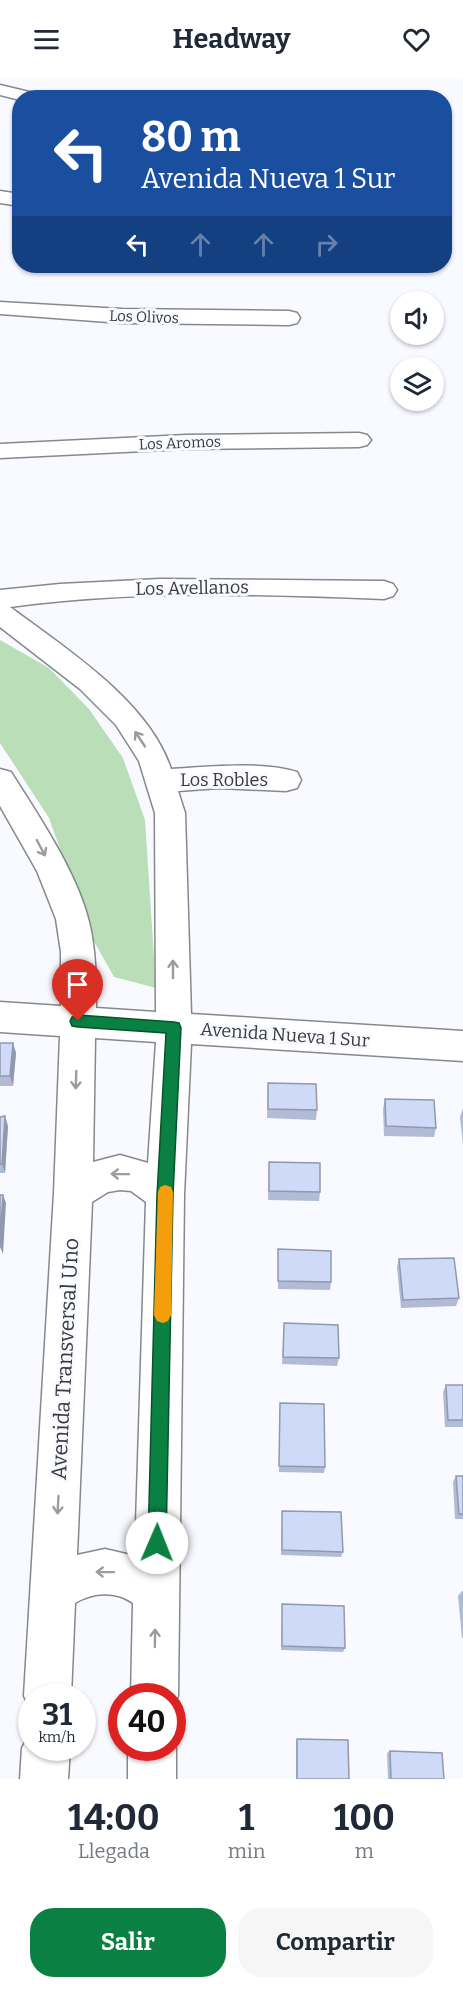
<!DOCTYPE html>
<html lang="es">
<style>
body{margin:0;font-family:Bitter,serif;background:#f6f6f7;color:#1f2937;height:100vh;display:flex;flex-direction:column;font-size:22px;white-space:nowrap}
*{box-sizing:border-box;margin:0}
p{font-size:20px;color:#747a83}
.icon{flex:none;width:33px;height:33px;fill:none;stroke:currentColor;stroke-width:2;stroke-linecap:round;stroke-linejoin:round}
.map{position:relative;height:1701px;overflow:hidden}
.panel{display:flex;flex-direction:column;background:#fff;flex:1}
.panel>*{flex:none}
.top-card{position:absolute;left:12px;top:12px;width:440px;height:183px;border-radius:24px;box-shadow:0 2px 4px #0004;background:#1a4fa0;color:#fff;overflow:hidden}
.buttons{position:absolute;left:390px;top:213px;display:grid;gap:12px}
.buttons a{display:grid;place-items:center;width:54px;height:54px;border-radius:50%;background:#fff;box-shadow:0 2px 4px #0004;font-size:30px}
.speed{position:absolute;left:18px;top:1605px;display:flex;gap:12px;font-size:30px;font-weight:700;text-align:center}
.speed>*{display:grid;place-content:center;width:78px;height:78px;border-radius:50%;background:#fff;box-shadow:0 2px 4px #0004;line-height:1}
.speed small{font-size:15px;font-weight:400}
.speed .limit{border:9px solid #d22;background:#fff;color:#111}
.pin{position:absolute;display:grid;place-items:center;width:51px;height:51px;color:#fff;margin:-62px -26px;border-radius:50% 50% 50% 0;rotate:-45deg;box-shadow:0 0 6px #0007}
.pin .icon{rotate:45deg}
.me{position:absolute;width:66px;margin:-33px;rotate:1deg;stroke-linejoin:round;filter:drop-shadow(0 0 4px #0008)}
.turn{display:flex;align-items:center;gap:21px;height:126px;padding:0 30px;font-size:27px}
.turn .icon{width:78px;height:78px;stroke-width:2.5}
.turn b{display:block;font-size:42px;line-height:51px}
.lanes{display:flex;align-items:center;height:57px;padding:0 30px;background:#0003;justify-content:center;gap:30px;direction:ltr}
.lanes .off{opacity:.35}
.eta{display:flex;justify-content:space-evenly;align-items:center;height:102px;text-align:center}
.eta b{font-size:36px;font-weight:700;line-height:42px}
.cta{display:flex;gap:12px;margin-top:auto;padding:12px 30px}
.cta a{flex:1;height:69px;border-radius:24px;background:#0b8043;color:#fff;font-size:24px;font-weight:700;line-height:69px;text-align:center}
.cta a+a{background:#f6f6f7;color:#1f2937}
header{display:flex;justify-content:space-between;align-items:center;height:78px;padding:0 30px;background:#fff;font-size:27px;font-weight:700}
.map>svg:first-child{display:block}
.green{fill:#badfb8}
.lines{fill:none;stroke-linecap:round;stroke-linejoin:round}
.minor-casing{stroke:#86888e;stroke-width:3}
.minor{fill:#fff;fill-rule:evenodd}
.wall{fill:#b2bbd5}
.shaded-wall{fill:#9199ae}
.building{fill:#cfdaf8;stroke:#9199ae;stroke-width:1.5}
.oneway{stroke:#9c9c9e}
.route{fill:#0b8043;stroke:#07532c;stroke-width:1.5}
.slow{fill:#f59e0b}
.labels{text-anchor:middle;stroke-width:6;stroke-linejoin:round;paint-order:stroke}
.far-street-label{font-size:15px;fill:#393a3c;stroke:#f8faff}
.street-label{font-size:18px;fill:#393a3c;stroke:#f8faff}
.near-street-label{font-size:21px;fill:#393a3c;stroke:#f8faff}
</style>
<header><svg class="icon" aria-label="menu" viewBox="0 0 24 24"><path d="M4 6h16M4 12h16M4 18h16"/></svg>Headway<svg class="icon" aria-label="heart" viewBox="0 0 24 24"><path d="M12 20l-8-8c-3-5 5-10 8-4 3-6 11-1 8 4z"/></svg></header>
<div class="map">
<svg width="463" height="1701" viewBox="0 0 463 1701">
<rect width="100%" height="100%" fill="#f8faff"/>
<path class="green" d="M0 562 49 590 89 631 123 680 145 742 156 910 114 899 91 858 49 740 0 665Z"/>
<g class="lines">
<defs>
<path id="minor" d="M0 7 38 16 41 20H20V22L0 17Z
M0 113 20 116V128L0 125Z
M0 224 122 231 289 233 297 235 300 240 297 245 289 247 122 245 0 236Z
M359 355 367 357 371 362 367 367 359 369 186 371 0 380V366L186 357Z
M160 501 384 503 393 506 397 512 393 518 384 521C260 516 133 512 10 529 65 570 149 623 171 691 208 689 262 683 297 694L301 702 297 710 286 713 219 710 178 713 185 735 191 936 463 953V983L191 966 184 1117 178 1618 172 1630V1618H131L133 1525C115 1513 94 1514 75 1525L71 1618H32V1635L24 1618 54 1115 60 958 0 954V924L61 928V874L56 841 37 793 0 728V691L11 694C38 737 77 794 89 844 96 872 96 901 96 930L156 934 155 735 139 683 116 647 80 611 0 549V512L60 506ZM95 960 156 964 148 1085 120 1077 93 1084ZM120 1112 131 1113 146 1124 135 1478 105 1471 77 1477 92 1124 108 1114Z
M32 1652V1670H70L68 1701H20L22 1670Z
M172 1661 176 1670V1701H128V1670H172Z"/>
</defs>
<use href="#minor" class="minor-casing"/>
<use href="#minor" class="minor"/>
</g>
<path class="wall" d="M0 965H13L16 975 13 1008H0Z
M268 1005 317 1032 316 1042 267 1040Z
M385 1021 436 1050 434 1059 384 1058 383 1031Z
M463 1030V1067L460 1039Z
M0 1039 8 1048 5 1095H0Z
M269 1084 320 1114 319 1123 268 1122Z
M278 1171 331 1204 330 1212 278 1211Z
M399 1181 459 1220 456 1228 401 1230 397 1189Z
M284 1245 339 1280 337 1288 282 1286Z
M446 1307H463V1349H445L443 1314Z
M280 1325 325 1389 324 1395 279 1394Z
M456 1398H463V1441H455L453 1404Z
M282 1433 343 1474 341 1479 281 1477Z
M462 1513H463V1560H462L458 1518Z
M282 1526 345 1570 343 1574 281 1572Z
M297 1661 349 1701H296V1663Z
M390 1673 444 1701H388L387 1675Z"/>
<path class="shaded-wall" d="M13 965 16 975 13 1008 10 998Z
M5 1038 8 1048 5 1095 2 1086Z
M3 1117 6 1125 3 1176 0 1169V1161Z"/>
<path class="building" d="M0 965H13L10 998H0Z
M268 1005 316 1006 317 1032 268 1031Z
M385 1021 434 1022 436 1050 386 1048Z
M5 1038 2 1086H0V1039Z
M269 1084 320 1085V1114L269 1113Z
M0 1117H3L0 1161Z
M278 1171 331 1173V1204L278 1203Z
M454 1180 459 1220 403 1222 399 1181Z
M284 1245 338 1247 339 1280 283 1279Z
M446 1307H463V1342H448Z
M280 1325 324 1326 325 1389 279 1388Z
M456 1398H463V1436H459Z
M282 1433 341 1434 343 1474 282 1472Z
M282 1526 344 1528 345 1570 282 1568Z
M297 1661 348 1662 349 1701H297Z
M390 1673 442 1675 444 1701H391Z"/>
<defs><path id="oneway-shaft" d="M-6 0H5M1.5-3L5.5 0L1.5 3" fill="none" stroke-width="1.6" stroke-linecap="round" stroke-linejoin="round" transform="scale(1.5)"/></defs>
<g class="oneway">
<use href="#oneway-shaft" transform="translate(140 661) rotate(-124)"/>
<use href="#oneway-shaft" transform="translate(41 770) rotate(62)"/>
<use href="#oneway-shaft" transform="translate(173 891) rotate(-90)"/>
<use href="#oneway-shaft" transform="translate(76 1002) rotate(92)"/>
<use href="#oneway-shaft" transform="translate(120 1096) rotate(-179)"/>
<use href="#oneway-shaft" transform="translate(58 1427) rotate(93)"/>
<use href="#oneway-shaft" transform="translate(105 1494) rotate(-179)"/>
<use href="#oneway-shaft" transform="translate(155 1560) rotate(-89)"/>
</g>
<path class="route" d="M78 937 174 944 179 945 181 950 173 1117 166 1465 163 1472 157 1475 150 1472 148 1465 157 1117 166 955 78 949 72 948 70 943 72 939Z"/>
<path class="slow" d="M165 1107 171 1109 173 1114 171 1237 168 1243 163 1245 157 1243 154 1237 158 1114 160 1109Z"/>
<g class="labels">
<g class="far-street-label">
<text transform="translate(144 239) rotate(2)" y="5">Los Olivos</text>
<text transform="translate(180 365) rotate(-2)" y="5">Los Aromos</text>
</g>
<g class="street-label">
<text transform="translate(192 510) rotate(-1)" y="6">Los Avellanos</text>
<text x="224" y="708">Los Robles</text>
<text transform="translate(285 957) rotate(4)" y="6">Avenida Nueva 1 Sur</text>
</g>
<g class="near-street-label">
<text transform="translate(65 1281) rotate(-87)" y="7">Avenida Transversal Uno</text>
</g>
</g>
</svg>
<div class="buttons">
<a><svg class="icon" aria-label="sound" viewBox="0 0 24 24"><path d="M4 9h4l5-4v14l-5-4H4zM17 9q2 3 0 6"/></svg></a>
<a><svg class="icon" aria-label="layers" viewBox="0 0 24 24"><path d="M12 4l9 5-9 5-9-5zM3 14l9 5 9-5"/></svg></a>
</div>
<div class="speed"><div>31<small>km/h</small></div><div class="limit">40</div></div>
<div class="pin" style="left:78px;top:943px;background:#d93025"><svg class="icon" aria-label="arrive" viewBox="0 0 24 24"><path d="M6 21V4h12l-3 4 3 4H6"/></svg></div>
<svg class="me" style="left:157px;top:1465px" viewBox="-20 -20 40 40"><circle r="19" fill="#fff"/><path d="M0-13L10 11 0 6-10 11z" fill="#0b8043"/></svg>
<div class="top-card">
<div class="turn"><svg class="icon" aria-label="left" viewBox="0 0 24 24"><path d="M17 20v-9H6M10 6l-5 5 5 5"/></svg><div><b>80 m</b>Avenida Nueva 1 Sur</div></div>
<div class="lanes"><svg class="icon" aria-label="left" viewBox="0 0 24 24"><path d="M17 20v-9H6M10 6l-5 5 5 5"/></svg><svg class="icon off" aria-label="ahead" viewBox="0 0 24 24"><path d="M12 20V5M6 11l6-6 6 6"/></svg><svg class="icon off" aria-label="ahead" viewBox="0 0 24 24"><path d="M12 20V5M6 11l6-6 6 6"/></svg><svg class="icon off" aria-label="right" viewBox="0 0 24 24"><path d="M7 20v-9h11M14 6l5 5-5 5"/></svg></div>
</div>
</div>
<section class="panel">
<div class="eta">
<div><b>14:00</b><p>Llegada</p></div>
<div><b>1</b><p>min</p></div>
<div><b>100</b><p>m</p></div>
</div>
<div class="cta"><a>Salir</a><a>Compartir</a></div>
</section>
